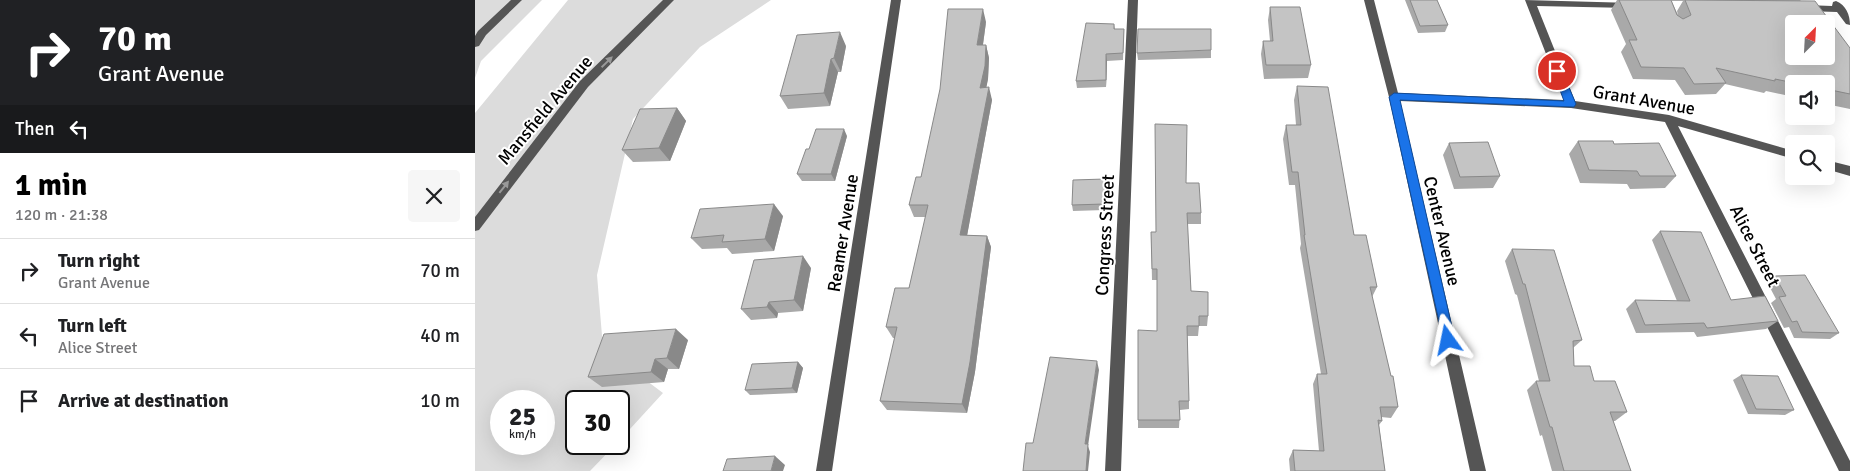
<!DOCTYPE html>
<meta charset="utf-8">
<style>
body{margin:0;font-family:Signika,sans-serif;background:#f6f6f6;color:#202124;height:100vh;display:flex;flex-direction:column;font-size:19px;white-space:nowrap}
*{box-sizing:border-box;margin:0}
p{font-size:16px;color:#757577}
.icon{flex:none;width:28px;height:28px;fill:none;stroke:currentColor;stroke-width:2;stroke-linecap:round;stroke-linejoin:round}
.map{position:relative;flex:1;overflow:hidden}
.details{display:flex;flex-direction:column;background:#fff;width:475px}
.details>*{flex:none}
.banner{background:#202124;color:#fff;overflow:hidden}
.needle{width:32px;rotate:24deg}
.controls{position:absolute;left:1310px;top:15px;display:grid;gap:10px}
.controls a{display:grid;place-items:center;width:50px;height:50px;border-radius:5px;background:#fff;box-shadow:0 5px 20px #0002;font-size:25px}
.speed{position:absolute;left:15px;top:390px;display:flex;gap:10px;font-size:25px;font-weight:700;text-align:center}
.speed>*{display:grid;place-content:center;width:65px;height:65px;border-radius:50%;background:#fff;box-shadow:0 5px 20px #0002;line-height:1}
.speed small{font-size:12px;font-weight:400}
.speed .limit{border:2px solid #111;border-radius:8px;background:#fff;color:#111}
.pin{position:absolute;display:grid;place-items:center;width:42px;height:42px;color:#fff;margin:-21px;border:2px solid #fff;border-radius:50%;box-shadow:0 1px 5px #0007}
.me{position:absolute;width:55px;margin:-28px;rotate:348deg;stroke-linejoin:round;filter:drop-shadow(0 0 4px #0008)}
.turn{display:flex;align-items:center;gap:18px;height:105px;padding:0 15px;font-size:22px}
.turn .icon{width:65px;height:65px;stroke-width:2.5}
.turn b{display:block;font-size:35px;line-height:42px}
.then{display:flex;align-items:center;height:48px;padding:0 15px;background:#0003;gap:10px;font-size:19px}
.round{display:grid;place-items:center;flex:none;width:52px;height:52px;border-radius:5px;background:#f6f6f6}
.overview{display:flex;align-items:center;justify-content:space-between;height:85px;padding:0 15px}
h1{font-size:30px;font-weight:700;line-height:38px;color:#000}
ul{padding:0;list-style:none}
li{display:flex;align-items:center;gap:15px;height:65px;padding:0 15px;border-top:1px solid #e0e0e0}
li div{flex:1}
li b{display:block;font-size:19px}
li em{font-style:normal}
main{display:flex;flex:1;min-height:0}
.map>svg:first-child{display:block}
.green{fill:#dcdcdc;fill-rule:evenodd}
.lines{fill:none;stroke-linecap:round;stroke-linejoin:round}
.minor{fill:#555;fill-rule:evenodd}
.wall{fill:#a9a9a9}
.shaded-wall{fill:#898989}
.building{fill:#c4c4c4;stroke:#898989;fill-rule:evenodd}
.oneway{fill:#999}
.route{fill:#1a73e8;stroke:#114b97}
.labels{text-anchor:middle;stroke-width:4;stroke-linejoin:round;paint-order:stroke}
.street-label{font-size:18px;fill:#000;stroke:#fff}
</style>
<main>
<section class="details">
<div class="banner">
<div class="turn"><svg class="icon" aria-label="right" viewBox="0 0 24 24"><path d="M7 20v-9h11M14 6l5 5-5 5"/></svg><div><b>70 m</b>Grant Avenue</div></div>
<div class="then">Then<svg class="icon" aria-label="left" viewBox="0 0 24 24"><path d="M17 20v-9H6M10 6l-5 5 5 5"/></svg></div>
</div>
<div class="overview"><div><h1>1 min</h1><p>120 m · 21:38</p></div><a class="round"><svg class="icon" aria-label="close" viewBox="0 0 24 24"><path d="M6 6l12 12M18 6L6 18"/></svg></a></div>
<ul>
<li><svg class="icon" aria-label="right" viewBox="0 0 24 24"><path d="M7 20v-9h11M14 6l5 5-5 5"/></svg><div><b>Turn right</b><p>Grant Avenue</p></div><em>70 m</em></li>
<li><svg class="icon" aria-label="left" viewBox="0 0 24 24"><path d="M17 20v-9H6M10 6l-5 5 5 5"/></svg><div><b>Turn left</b><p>Alice Street</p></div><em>40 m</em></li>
<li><svg class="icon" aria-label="arrive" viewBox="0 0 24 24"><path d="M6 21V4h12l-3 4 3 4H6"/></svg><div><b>Arrive at destination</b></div><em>10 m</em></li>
</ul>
</section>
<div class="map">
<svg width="1375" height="471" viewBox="0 0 1375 471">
<rect width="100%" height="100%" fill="#fff"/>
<path class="green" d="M0 0H67L6 61 0 78Z
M93 0H296L225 47 158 119 122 275 128 348 188 393 144 441V401H101V444H141L115 471H0V113ZM26 401H69V444H26Z"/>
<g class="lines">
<path class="minor" d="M36 0H47L11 35 4 46 0 47V36L3 31Z
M188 0H199L113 87 4 230 0 231V217L105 81Z
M416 0H426L357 471H341Z
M653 0H663L646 471H630Z
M889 0H899L923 93 1089 100 1050 0 1158 3 1160 5 1155 8 1062 6 1100 101 1194 115 1319 151V159L1203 126 1375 461V471H1364L1190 122 1096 108 925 101 1011 471H995L914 97Z
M1361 1C1371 5 1375 15 1375 25L1371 24 1362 12 1330 11 1325 8 1330 5 1357 6 1358 2Z
M1351 160 1375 166V176L1351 169Z"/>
</g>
<path class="wall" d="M930 0H962L973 25 970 32 943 33Z
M1142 0H1196L1203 15 1202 11 1208 1H1197L1196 0H1326L1325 1 1375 48V109L1351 104V84H1319V97L1291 91 1289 93 1250 84 1241 94 1210 95 1200 80 1158 79 1146 52 1151 44 1136 10Z
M795 7 836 65 833 78 789 79 786 54 788 41H795L793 20Z
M511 22 508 45H511L514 58 513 79 511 87 517 100 492 235 512 236 516 247 500 372 492 413 412 410 405 401 420 338H418L411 327 434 288 451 217H439L434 205Z
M639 24 640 29H649L648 60 632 61 631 87 602 88 601 81Z
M371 46 366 72H363L355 106 313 109 305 96Z
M736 50V58L663 60 662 53Z
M822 86 879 235 902 287 897 297 923 407 916 418 906 417 907 421 904 425 910 471H815L814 459 818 450 844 451 838 384 842 374H846L825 248 826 244 820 185H814L808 139 811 125H821L819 100Z
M202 108 211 121 195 161 158 162 147 150Z
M372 136 360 181H327L322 174Z
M1103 141 1139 144 1201 176 1190 188 1155 189 1152 184 1105 183 1094 154Z
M974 143 1025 176 1018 188 979 189 968 155Z
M711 183 726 213V224H712L716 291 733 316 732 326H724L723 336H712L714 401V409L705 410 704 428H663V420L682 331V280H677L676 232H681Z
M630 186V210L598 211 597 205Z
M308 216 299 251 257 254 252 248 227 249 216 238Z
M1185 231 1256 300 1303 321 1291 329 1222 337 1219 332 1161 333 1151 309 1160 300 1202 301 1177 240Z
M1037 249 1107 340 1098 348 1099 366 1119 381 1152 412 1140 421H1138L1156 471H1077L1067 435 1065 436 1052 390 1061 381H1064L1042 295 1040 294 1030 261Z
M336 268 328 311 303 313 302 318 276 320 266 309Z
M1300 276 1364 333 1355 339 1319 338 1314 327 1309 328 1296 303 1301 299 1292 282Z
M213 340 204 369H193L189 382 127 387 113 377Z
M323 362 328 368 322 393 275 395 270 390Z
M1266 375 1319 410 1310 415 1273 414 1258 380Z"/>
<path class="shaded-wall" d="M508 9 511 22 506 58 502 45Z
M365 32 371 46 366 72 359 58Z
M511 45 514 58 513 79 509 100 505 88Z
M631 54 632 61 631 87Z
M356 59 363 72 355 106 349 93Z
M514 87 517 100 490 247 485 235Z
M202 108 211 121 195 161 184 148Z
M369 129 372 136 360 181 356 174Z
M630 179V210L629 204Z
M299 204 308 216 299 251 290 239Z
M512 236 516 247 500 372 492 413 487 404Z
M328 256 336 268 328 311 319 300Z
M294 302 303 313 302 318 292 307Z
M201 329 213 340 204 369 192 358Z
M180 359 193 369 189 382 176 372Z
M622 361 624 370 613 446 615 452 613 471H611L610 444Z
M323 362 328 368 322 393 317 388Z
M300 456 310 465 308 471H296Z"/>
<path class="building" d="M935 0H962L973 25 945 26Z
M1144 0H1196L1202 15 1208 19 1216 15 1210 0 1340 1 1375 48V94L1351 89V84H1324L1300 79V81L1241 68 1251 83 1219 84 1209 68 1166 67 1154 40H1162ZM1319 24H1351V56H1319Z
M795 7H825L836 65H791L788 41H798Z
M473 9H508L502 45H511L510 66 505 88 514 87 485 235 512 236 495 362 487 404 405 401 422 327H411L420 288H434L453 205H434L441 177H446L465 89Z
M611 23 639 24V29H649L648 53 631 54V80L601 81Z
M663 29H736V50L662 53Z
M365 32 359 58 356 59 349 93 305 96 322 35Z
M822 86 853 87 879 235H891L902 287H895L916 376H918L923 407H905L907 421 903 420 910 471H820L818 450 849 451 842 374H852L829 235H830L823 172H817L811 125H826Z
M202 108 184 148 147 150 165 109Z
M680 124 712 125 711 183H724L726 213H712L716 291 733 292V316H724V326H712L714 401H704L705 420H663V330L682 331V269H677L676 232H681Z
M341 129H369L356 174H322L331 149H334Z
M1103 141H1138L1139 144 1184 143 1201 176H1165L1162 171 1114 170Z
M1013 142 1025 176 985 177 974 143Z
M630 179 629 204 597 205 598 180Z
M299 204 290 239 247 242 249 235 216 238 225 209Z
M1185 231 1226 232 1256 300 1290 296 1303 321 1232 328 1229 323 1170 325 1160 300 1215 301Z
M1037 249 1079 250 1107 340 1098 341 1099 366H1115L1119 381H1140L1152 412H1135L1156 471H1089L1077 427H1075L1061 381H1075L1050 284H1048Z
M328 256 319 300 294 302 292 307 266 309 279 260Z
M1330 275 1364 333 1327 332 1322 321 1317 322 1304 297 1311 296 1300 276Z
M201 329 192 358 180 359 176 372 113 377 129 334Z
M575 357 622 361 610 444H613L611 471H548L551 443H558Z
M323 362 317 388 270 390 277 364Z
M1266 375 1303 376 1319 410 1281 409Z
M300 456 296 471H248L252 459Z"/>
<defs><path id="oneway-solid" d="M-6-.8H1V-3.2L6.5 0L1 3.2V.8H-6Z" transform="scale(1.25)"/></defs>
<g class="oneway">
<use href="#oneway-solid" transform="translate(132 62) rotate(-44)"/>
<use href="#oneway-solid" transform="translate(29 187) rotate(-52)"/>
</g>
<path class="route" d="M1082 67 1087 71 1101 104 1099 107 925 100 980 340 978 344 973 346 969 344 914 97 919 93 1089 101 1078 71Z"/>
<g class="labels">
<g class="street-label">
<text transform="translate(1169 100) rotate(10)" y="6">Grant Avenue</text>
<text transform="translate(70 110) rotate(-50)" y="6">Mansfield Avenue</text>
<text transform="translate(967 231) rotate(77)" y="6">Center Avenue</text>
<text transform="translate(368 233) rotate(-81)" y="6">Reamer Avenue</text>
<text transform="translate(630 235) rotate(-87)" y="6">Congress Street</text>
<text transform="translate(1280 246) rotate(63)" y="6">Alice Street</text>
</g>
</g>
</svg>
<div class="controls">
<a><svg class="needle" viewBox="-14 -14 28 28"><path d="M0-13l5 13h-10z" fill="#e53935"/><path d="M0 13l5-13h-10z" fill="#757577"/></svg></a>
<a><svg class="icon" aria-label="sound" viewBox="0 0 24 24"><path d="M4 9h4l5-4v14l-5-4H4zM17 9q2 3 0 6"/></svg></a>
<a><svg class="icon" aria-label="search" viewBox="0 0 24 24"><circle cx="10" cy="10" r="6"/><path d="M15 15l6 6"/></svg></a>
</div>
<div class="speed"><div>25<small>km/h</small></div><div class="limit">30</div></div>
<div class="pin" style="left:1082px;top:71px;background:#d93025"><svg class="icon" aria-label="arrive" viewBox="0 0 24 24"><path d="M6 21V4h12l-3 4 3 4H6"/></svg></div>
<svg class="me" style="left:973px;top:340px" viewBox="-20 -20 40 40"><path d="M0-17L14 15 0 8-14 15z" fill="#1a73e8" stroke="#fff" stroke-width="4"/></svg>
</div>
</main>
